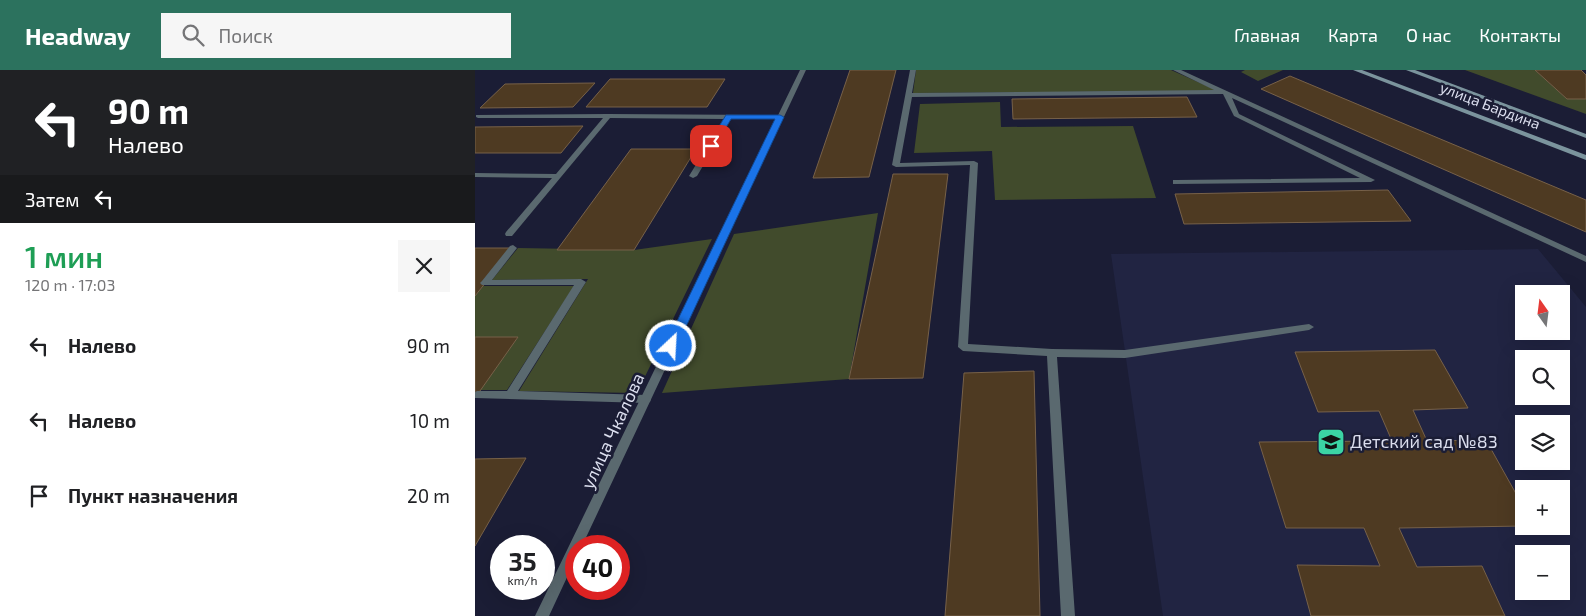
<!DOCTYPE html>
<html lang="ru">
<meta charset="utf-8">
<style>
body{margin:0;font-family:"Exo 2",sans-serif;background:#f6f6f6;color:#202124;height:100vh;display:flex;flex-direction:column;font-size:19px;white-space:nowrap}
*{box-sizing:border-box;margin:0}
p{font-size:16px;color:#757577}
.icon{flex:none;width:28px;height:28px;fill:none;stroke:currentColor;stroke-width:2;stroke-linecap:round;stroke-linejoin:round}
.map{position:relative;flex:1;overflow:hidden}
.side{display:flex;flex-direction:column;background:#fff;width:475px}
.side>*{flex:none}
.top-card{background:#202124;color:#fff;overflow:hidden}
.needle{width:32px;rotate:346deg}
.fabs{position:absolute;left:1040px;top:215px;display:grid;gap:10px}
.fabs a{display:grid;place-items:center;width:55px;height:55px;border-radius:0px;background:#fff;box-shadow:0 5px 20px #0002;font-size:25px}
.speed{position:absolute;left:15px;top:465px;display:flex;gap:10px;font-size:25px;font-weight:700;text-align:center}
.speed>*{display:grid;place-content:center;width:65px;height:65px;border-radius:50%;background:#fff;box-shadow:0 5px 20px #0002;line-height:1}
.speed small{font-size:12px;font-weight:400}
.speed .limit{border:8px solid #d22;background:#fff;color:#111}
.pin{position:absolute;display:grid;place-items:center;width:42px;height:42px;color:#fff;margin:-21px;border-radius:10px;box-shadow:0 2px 8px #0006}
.me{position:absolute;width:55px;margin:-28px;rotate:25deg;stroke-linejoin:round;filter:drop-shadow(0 0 4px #0008)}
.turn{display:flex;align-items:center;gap:18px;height:105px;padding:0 25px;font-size:22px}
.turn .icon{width:65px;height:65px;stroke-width:2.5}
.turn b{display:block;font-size:35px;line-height:42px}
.then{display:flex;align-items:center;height:48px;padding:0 25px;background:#0003;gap:10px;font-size:19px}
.round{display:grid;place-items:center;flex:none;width:52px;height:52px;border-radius:0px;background:#f6f6f6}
.summary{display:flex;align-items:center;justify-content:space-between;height:85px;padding:0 25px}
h1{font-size:30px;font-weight:600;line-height:38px;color:#1e9e55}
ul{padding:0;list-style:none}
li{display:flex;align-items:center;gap:15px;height:75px;padding:0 25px}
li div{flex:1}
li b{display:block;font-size:19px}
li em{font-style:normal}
header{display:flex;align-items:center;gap:30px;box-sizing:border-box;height:70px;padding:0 25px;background:#2c725e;color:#fff}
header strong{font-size:24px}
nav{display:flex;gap:28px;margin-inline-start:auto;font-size:18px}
.search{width:350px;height:45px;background:#f6f6f6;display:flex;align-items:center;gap:12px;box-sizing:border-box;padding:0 18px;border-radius:0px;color:#757577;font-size:19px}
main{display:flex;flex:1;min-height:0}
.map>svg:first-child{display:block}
.built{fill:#212442;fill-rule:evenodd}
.green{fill:#414b2c}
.building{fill:#4e3a22;stroke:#776149}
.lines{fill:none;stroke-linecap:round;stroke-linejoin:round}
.service{fill:#5a696f;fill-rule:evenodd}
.tertiary{fill:#5a696f;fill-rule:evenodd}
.secondary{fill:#7b949d;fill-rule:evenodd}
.route{fill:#1a73e8;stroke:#114b97}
.labels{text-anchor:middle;stroke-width:5;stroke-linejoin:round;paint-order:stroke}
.far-street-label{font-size:15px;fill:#dbdeee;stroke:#1b1d35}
.street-label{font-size:18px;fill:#dbdeee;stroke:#1b1d35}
.poi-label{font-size:18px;fill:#dbdeee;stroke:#1b1d35;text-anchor:start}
</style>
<header>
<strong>Headway</strong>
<div class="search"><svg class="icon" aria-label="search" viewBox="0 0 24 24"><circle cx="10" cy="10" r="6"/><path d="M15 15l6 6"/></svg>Поиск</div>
<nav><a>Главная</a><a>Карта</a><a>О нас</a><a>Контакты</a></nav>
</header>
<main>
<section class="side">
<div class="top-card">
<div class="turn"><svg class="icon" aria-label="left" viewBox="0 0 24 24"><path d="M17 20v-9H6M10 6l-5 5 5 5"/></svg><div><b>90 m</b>Налево</div></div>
<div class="then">Затем<svg class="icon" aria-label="left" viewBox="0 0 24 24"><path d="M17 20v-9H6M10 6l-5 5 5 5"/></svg></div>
</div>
<div class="summary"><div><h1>1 мин</h1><p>120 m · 17:03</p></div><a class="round"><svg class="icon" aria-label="close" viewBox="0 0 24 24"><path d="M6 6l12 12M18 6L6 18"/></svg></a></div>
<ul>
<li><svg class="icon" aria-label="left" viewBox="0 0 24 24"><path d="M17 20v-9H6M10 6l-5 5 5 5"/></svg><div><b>Налево</b></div><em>90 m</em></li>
<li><svg class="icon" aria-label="left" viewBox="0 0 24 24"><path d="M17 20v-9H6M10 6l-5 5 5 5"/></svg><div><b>Налево</b></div><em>10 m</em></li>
<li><svg class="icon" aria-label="arrive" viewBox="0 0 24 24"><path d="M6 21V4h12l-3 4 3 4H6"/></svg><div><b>Пункт назначения</b></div><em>20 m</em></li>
</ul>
</section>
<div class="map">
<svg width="1111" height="546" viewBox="0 0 1111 546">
<rect width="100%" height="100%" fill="#1b1d35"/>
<path class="built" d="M1063 179 1111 237V546H688L636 184ZM1049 224H1086V261H1049ZM1049 289H1086V326H1049ZM1049 354H1086V391H1049ZM1049 419H1086V456H1049ZM1049 484H1086V521H1049Z"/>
<path class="green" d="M441 0H696L743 21 438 23Z
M770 0H808L783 11 766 2Z
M990 0H1060L1092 29H1111V44Z
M525 32 526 57 658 56 681 128 520 130 517 81 439 83 445 34Z
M403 143 374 309 187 323 259 164Z
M237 169 162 323 44 321 113 209 17 210 43 178 159 180Z
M8 216H99L32 320H5L42 268 0 267V226Z"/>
<path class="building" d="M375 0H421L394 107 338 108Z
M1060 0H1106L1111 5V29H1092Z
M815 6 1111 130V162L786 19Z
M135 9H250L232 37H111Z
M120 13 98 37 5 38 30 14Z
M712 27 722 47 538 49 537 29Z
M108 56 86 83H0V57Z
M156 79H221L159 180H82Z
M418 104H473L448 308 374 309Z
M913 120 936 151 709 154 700 124Z
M0 178H38L0 226Z
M0 267H43L0 328Z
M960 280 993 338 938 340 952 371 1011 370 1049 438V456L924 458 942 497 1007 496 1030 546H836L822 495 905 496 889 458H811L784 372 917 371 904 341 843 342 820 282Z
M559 301 565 546H470L489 303Z
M51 388 0 476V389Z"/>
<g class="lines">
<path class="service" d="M435 0H441L437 23 739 20 698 0H706L1111 186V192L757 28 764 44 900 110 896 112 698 114V110H701L885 108 759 46 748 24 437 27 425 93 499 91 503 93 493 274 577 279 650 280 834 254 839 257 834 260 650 288 582 287 600 546H586L572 286 488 281 483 277 495 95 421 97 417 95Z
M133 44 305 45 308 47 305 49H256L222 106 218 108 214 106 249 49 135 48 37 166H31L30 164 31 162 77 108 0 107V103L81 104 128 48H3L1 47V45Z
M38 175 42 178 17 210 106 209 111 212 43 321 171 325 175 326 176 329 175 332 171 333 0 328V322L2 321H32L99 215H7L5 213 7 211 35 176Z"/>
<path class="tertiary" d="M325 0H331L107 476H101V488L74 546H60Z"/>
<path class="secondary" d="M878 0H887L1111 85V90Z
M931 0H940L1111 64V68Z"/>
</g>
<path class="route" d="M251 45H305L309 47 202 276 196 280 190 276 300 49H256L239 78H233L232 76Z"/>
<defs>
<symbol id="school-square" viewBox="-11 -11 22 22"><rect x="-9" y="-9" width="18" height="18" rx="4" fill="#3bd4a4" stroke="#1b1d35"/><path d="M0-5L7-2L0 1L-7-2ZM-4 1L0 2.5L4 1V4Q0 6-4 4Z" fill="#111"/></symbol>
</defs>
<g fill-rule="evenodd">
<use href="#school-square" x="840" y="356" width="32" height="32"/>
</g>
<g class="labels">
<g class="far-street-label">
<text transform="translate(1015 36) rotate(21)" y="5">улица Бардина</text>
</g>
<g class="street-label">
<text transform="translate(138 361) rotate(-65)" y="6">улица Чкалова</text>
</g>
<g class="poi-label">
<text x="875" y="378">Детский сад №83</text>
</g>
</g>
</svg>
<div class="fabs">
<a><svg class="needle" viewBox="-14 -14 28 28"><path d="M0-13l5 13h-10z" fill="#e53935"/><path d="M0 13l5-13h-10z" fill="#757577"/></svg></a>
<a><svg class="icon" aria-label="search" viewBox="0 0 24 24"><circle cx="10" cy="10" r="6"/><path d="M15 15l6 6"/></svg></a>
<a><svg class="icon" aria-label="layers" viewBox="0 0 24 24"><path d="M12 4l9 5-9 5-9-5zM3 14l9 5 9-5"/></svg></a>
<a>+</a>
<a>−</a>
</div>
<div class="speed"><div>35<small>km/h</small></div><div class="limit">40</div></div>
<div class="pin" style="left:236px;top:76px;background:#d93025"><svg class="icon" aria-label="arrive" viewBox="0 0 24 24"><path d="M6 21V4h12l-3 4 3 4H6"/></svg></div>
<svg class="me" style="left:196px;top:276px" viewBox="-20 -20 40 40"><circle r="17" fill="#1a73e8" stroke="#fff" stroke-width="3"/><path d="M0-11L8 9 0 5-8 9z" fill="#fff"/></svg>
</div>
</main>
